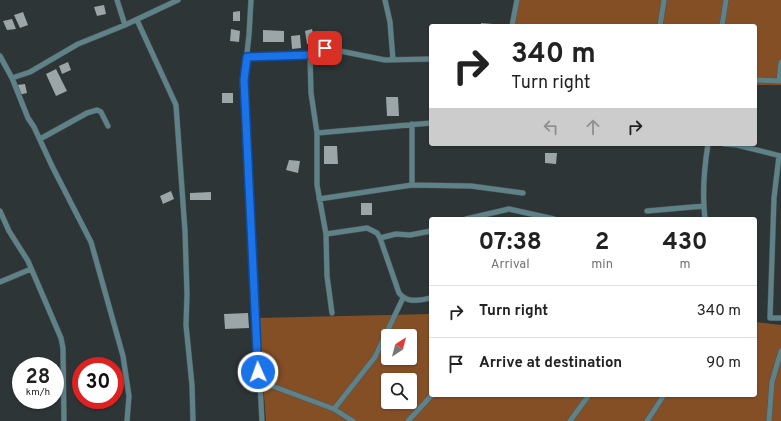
<!DOCTYPE html>
<style>
body{margin:0;font-family:Overpass,sans-serif;background:#f2f2f2;color:#222;height:100vh;display:flex;flex-direction:column;font-size:15px;white-space:nowrap}
*{box-sizing:border-box;margin:0}
p{font-size:13px;color:#767676}
.icon{flex:none;width:22px;height:22px;fill:none;stroke:currentColor;stroke-width:2;stroke-linecap:round;stroke-linejoin:round}
.map{position:relative;flex:1;overflow:hidden}
.panel{position:absolute;left:429px;top:217px;width:328px;height:180px;display:flex;flex-direction:column;background:#fff;border-radius:4px;box-shadow:0 1px 3px #0004}
.panel>*{flex:none}
.banner{position:absolute;left:429px;top:24px;width:328px;height:122px;border-radius:4px;box-shadow:0 1px 3px #0004;background:#fff;color:#222;overflow:hidden}
.needle{width:26px;rotate:36deg}
.tools{position:absolute;left:381px;top:329px;display:grid;gap:8px}
.tools a{display:grid;place-items:center;width:36px;height:36px;border-radius:4px;background:#fff;box-shadow:0 1px 3px #0004;font-size:20px}
.speed{position:absolute;left:12px;top:357px;display:flex;gap:8px;font-size:20px;font-weight:700;text-align:center}
.speed>*{display:grid;place-content:center;width:52px;height:52px;border-radius:50%;background:#fff;box-shadow:0 1px 3px #0004;line-height:1}
.speed small{font-size:10px;font-weight:400}
.speed .limit{border:6px solid #d22;background:#fff;color:#111}
.pin{position:absolute;display:grid;place-items:center;width:34px;height:34px;color:#fff;margin:-17px;border-radius:8px;box-shadow:0 2px 6px #0006}
.me{position:absolute;width:44px;margin:-22px;rotate:358deg;stroke-linejoin:round;filter:drop-shadow(0 0 3px #0008)}
.turn{display:flex;align-items:center;gap:14px;height:84px;padding:0 16px;font-size:18px}
.turn .icon{width:52px;height:52px;stroke-width:2.5}
.turn b{display:block;font-size:28px;line-height:34px}
.lanes{display:flex;align-items:center;height:38px;padding:0 16px;background:#0003;justify-content:center;gap:20px;direction:ltr}
.lanes .off{opacity:.35}
.eta{display:flex;justify-content:space-evenly;align-items:center;height:68px;text-align:center}
.eta b{font-size:24px;font-weight:700;line-height:28px}
ul{padding:0;list-style:none}
li{display:flex;align-items:center;gap:12px;height:52px;padding:0 16px;border-top:1px solid #e0e0e0}
li div{flex:1}
li b{display:block;font-size:15px}
li em{font-style:normal}
.map>svg:first-child{display:block}
.forest{fill:#854f26;fill-rule:evenodd}
.building{fill:#9ca5a7}
.lines{fill:none;stroke-linecap:round;stroke-linejoin:round}
.minor-casing{stroke:#4d5456;stroke-width:6}
.minor{stroke:#5e8288;stroke-width:5}
.route-casing{stroke:#114b97;stroke-width:10}
.route{stroke:#1a73e8;stroke-width:7}
</style>
<div class="map">
<svg width="781" height="421" viewBox="0 0 781 421">
<rect width="100%" height="100%" fill="#2e3537"/>
<path class="forest" d="M517 0H781V85H755V26H513Z
M431 314V395H755V322L781 325V421H266L258 318ZM388 336H410V358H388ZM388 380H410V402H388Z"/>
<path class="building" d="M104 5 106 14 97 16 94 7Z
M240 11V21H233V12Z
M23 12 28 25 20 28 14 15Z
M12 19 16 29 7 30 3 21Z
M481 23 505 25V26H481Z
M231 29 240 31 239 42 230 41Z
M312 29 315 42 307 44 305 31Z
M263 30 284 31V42H263Z
M300 35 301 48 292 49 291 36Z
M68 62 71 70 62 74 59 66Z
M56 69 67 91 56 96 46 74Z
M25 84 27 93 18 95 17 85Z
M222 93H233V103H222Z
M386 97H398L399 116H387Z
M324 146H337L338 164H324Z
M545 153H557L556 164 545 163Z
M289 160 300 161 298 173 286 170Z
M171 191 174 199 163 204 160 196Z
M211 192V200H190V193Z
M361 203H372V215H361Z
M248 313 249 328 225 329 224 314Z"/>
<g class="lines">
<defs>
<path id="minor" d="M117 0 125 25
M251 0 249 35 244 80 262 421
M385 0 390 22 393 60
M137 20 176 105 185 231 187 294 186 325 192 385 193 421
M512 26 517 0
M660 26 664 0
M722 26 726 0
M310 55 311 93 317 133 431 123
M0 56 12 78 28 118 34 127 52 166 91 242 123 356 129 396 127 421
M247 57 310 55 316 49 325 48 385 60 431 59
M12 78 30 72 78 44 125 25 178 0
M755 80 781 81
M779 81 781 62
M317 133V185L326 234 327 276 332 313
M40 139 87 113 97 110 101 112 108 126
M724 144 737 145 781 156
M779 156 774 198 770 318H781
M412 185V124
M319 199 412 185 471 186 523 193
M0 211 9 231 28 261 61 338 63 348 64 421
M647 211 704 206
M466 219 509 209 554 219
M705 219C702 194 704 169 708 144
M326 234 367 228 377 233 380 238 399 293C408 304 419 300 431 298
M380 238 396 234 410 235 431 231
M0 282 31 269
M259 381 334 409 353 421
M334 409 375 357 403 298
M408 421 432 395
M570 421 589 395
M647 421 664 395
M769 421 772 382 781 351"/>
</defs>
<use href="#minor" class="minor-casing"/>
<use href="#minor" class="minor"/>
</g>
<g class="lines">
<defs>
<path id="route" d="M258 372 244 80 247 57 310 55 316 49 325 48"/>
</defs>
<use href="#route" class="route-casing"/>
<use href="#route" class="route"/>
</g>
</svg>
<div class="tools">
<a><svg class="needle" viewBox="-14 -14 28 28"><path d="M0-13l5 13h-10z" fill="#e53935"/><path d="M0 13l5-13h-10z" fill="#767676"/></svg></a>
<a><svg class="icon" aria-label="search" viewBox="0 0 24 24"><circle cx="10" cy="10" r="6"/><path d="M15 15l6 6"/></svg></a>
</div>
<div class="speed"><div>28<small>km/h</small></div><div class="limit">30</div></div>
<div class="pin" style="left:325px;top:48px;background:#d93025"><svg class="icon" aria-label="arrive" viewBox="0 0 24 24"><path d="M6 21V4h12l-3 4 3 4H6"/></svg></div>
<svg class="me" style="left:258px;top:372px" viewBox="-20 -20 40 40"><circle r="17" fill="#1a73e8" stroke="#fff" stroke-width="3"/><path d="M0-11L8 9 0 5-8 9z" fill="#fff"/></svg>
<div class="banner">
<div class="turn"><svg class="icon" aria-label="right" viewBox="0 0 24 24"><path d="M7 20v-9h11M14 6l5 5-5 5"/></svg><div><b>340 m</b>Turn right</div></div>
<div class="lanes"><svg class="icon off" aria-label="left" viewBox="0 0 24 24"><path d="M17 20v-9H6M10 6l-5 5 5 5"/></svg><svg class="icon off" aria-label="ahead" viewBox="0 0 24 24"><path d="M12 20V5M6 11l6-6 6 6"/></svg><svg class="icon" aria-label="right" viewBox="0 0 24 24"><path d="M7 20v-9h11M14 6l5 5-5 5"/></svg></div>
</div>
<section class="panel">
<div class="eta">
<div><b>07:38</b><p>Arrival</p></div>
<div><b>2</b><p>min</p></div>
<div><b>430</b><p>m</p></div>
</div>
<ul>
<li><svg class="icon" aria-label="right" viewBox="0 0 24 24"><path d="M7 20v-9h11M14 6l5 5-5 5"/></svg><div><b>Turn right</b></div><em>340 m</em></li>
<li><svg class="icon" aria-label="arrive" viewBox="0 0 24 24"><path d="M6 21V4h12l-3 4 3 4H6"/></svg><div><b>Arrive at destination</b></div><em>90 m</em></li>
</ul>
</section>
</div>
